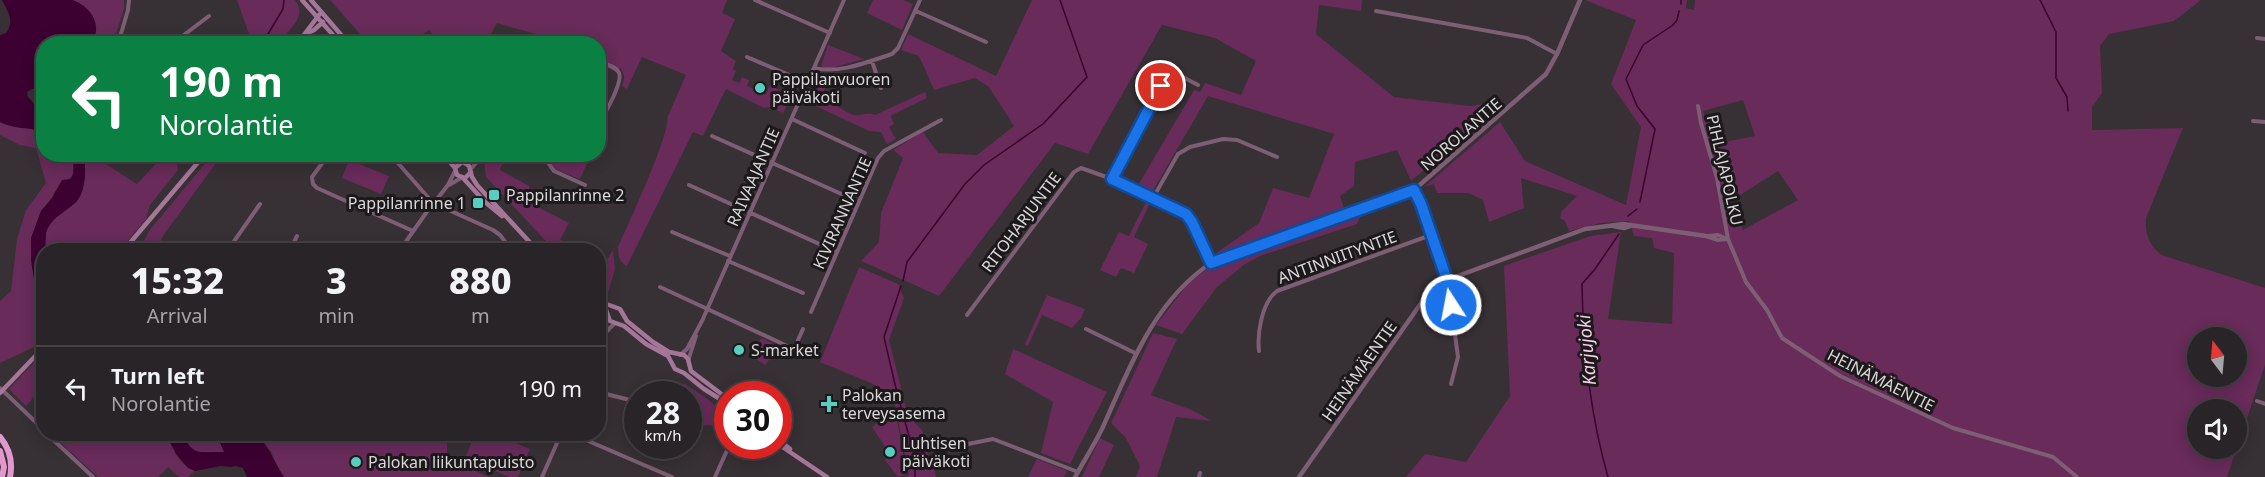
<!DOCTYPE html>
<meta charset="utf-8">
<style>
body{margin:0;font-family:"Noto Sans",sans-serif;background:#353034;color:#f1f3f6;height:100vh;display:flex;flex-direction:column;font-size:22px;white-space:nowrap}
*{box-sizing:border-box;margin:0}
p{font-size:20px;color:#a5a4a8}
.icon{flex:none;width:33px;height:33px;fill:none;stroke:currentColor;stroke-width:2;stroke-linecap:round;stroke-linejoin:round}
.map{position:relative;flex:1;overflow:hidden}
.side{position:absolute;left:36px;top:243px;width:570px;height:198px;display:flex;flex-direction:column;background:#292428;border-radius:24px;box-shadow:0 3px 15px #0003,0 0 0 2px #454145}
.side>*{flex:none}
.banner{position:absolute;left:36px;top:36px;width:570px;height:126px;border-radius:24px;box-shadow:0 3px 15px #0003,0 0 0 2px #454145;background:#0b8043;color:#fff;overflow:hidden}
.needle{width:39px;rotate:344deg}
.controls{position:absolute;left:2187px;top:327px;display:grid;gap:12px}
.controls a{display:grid;place-items:center;width:60px;height:60px;border-radius:50%;background:#292428;box-shadow:0 3px 15px #0003,0 0 0 2px #454145;font-size:30px}
.speed{position:absolute;left:624px;top:381px;display:flex;gap:12px;font-size:30px;font-weight:700;text-align:center}
.speed>*{display:grid;place-content:center;width:78px;height:78px;border-radius:50%;background:#292428;box-shadow:0 3px 15px #0003,0 0 0 2px #454145;line-height:1}
.speed small{font-size:15px;font-weight:400}
.speed .limit{border:9px solid #d22;background:#fff;color:#111}
.pin{position:absolute;display:grid;place-items:center;width:51px;height:51px;color:#fff;margin:-26px;border:3px solid #fff;border-radius:50%;box-shadow:0 2px 6px #0007}
.me{position:absolute;width:66px;margin:-33px;rotate:349deg;stroke-linejoin:round;filter:drop-shadow(0 0 4px #0008)}
.turn{display:flex;align-items:center;gap:21px;height:126px;padding:0 24px;font-size:27px}
.turn .icon{width:78px;height:78px;stroke-width:2.5}
.turn b{display:block;font-size:42px;line-height:51px}
.eta{display:flex;justify-content:space-evenly;align-items:center;height:102px;text-align:center}
.eta b{font-size:36px;font-weight:800;line-height:42px}
ul{padding:0;list-style:none}
li{display:flex;align-items:center;gap:18px;height:84px;padding:0 24px;border-top:2px solid #454145}
li div{flex:1}
li b{display:block;font-size:22px}
li em{font-style:normal}
.map>svg:first-child{display:block}
.green{fill:#682b5a;fill-rule:evenodd}
.water{fill:#3c0031}
.lines{fill:none;stroke-linecap:round;stroke-linejoin:round}
.stream{stroke:#3c0031;stroke-width:1.5}
.minor{stroke:#7d5e74;stroke-width:4}
.tertiary{stroke:#7d5e74;stroke-width:4.5}
.secondary{stroke:#a57698;stroke-width:4.5}
.motorway{stroke:#e198cd;stroke-width:6}
.route-casing{stroke:#114b97;stroke-width:15}
.route{stroke:#1a73e8;stroke-width:10}
.poi-dot{fill:#57cec1;stroke:#1c191b;stroke-width:2}
.labels{text-anchor:middle;stroke-width:6;stroke-linejoin:round;paint-order:stroke}
.poi-label{font-size:16px;fill:#dbd7da;stroke:#1c191b;text-anchor:start}
.street-label{font-size:16px;fill:#dbd7da;stroke:#1c191b}
.water-label{font-size:18px;font-style:italic;fill:#f6cfea;stroke:#1c191b}
</style>
<div class="map">
<svg width="2265" height="477" viewBox="0 0 2265 477">
<rect width="100%" height="100%" fill="#373035"/>
<path class="green" d="M72 0H124V9L113 43 62 44 69 37 75 35 85 7Z
M237 0H295C308 16 289 30 278 43H242L250 37Z
M330 0H727L722 13 735 19 721 51 736 61 733 69 736 71 732 80 739 83 742 77 749 80 747 86 765 95 773 79 779 82 776 89 792 96 783 113 770 107 764 108 726 89 703 136 693 132 627 266C619 262 618 256 618 247 627 227 671 132 667 118L686 75 642 57 627 89 622 86C625 79 625 75 620 68L616 72 599 63 598 44 562 43 553 39 497 23 486 43H440L429 30 409 43H368Z
M873 0H903L913 4 902 30 867 13Z
M1032 0H1362L1361 11 1319 5 1316 34 1394 97 1470 106 1496 102 1502 104 1411 181 1397 150 1355 162 1354 186 1340 196 1344 208 1215 254 1259 223 1273 188 1309 198 1334 134 1208 96 1151 194 1137 187 1194 90 1200 92 1205 83 1241 95 1256 61 1215 38 1162 25 1088 154 1055 143 939 296 861 261 879 242 881 213 903 158 893 150 923 132 938 153 977 155 1014 126 989 87 975 78 934 90 919 56 901 50 908 34 996 76Z
M1585 0H1687L1686 8 1694 10 1695 0H2201L2174 21 2109 34 2100 46 2102 93 2092 107V130L2183 128 2146 218C2145 234 2149 246 2162 255L2265 288V365L2227 477H1406L1425 454 1466 462 1510 396 1504 266 1590 236 1621 232 1608 319 1672 324 1674 253 1654 248 1652 238 1634 236 1629 221 1601 223 1569 231 1565 221 1560 218 1561 212 1577 196 1521 178 1524 208 1489 222 1483 200 1469 193H1437L1434 184 1424 187 1500 122 1525 161 1626 205 1641 127 1611 84 1636 20ZM1743 100 1755 136 1714 144 1703 111ZM1778 171 1798 200 1743 230 1731 201ZM2198 338H2236V376H2198ZM2198 410H2236V448H2198Z
M828 45 864 59 828 69 821 66Z
M820 77 827 78 829 83 823 92C828 99 846 114 855 115 863 116 867 111 875 115L925 92 927 98 892 115 891 117 894 124 889 127 896 139 887 144 881 132 869 131 803 100 812 82Z
M0 122C14 129 30 126 43 133L44 154 69 155 74 166 73 175 55 191 52 198 41 211 31 238V260L34 279 39 300 43 306V339L34 347 0 363V301L11 291 17 239 26 210 46 183 36 148 20 145 0 135Z
M83 155H98L101 161 137 184 164 155H179L176 159 178 170 150 205 146 219 120 250H45C45 241 44 230 50 222 57 214 69 209 77 201 85 192 87 166 83 155Z
M212 155H222L165 233 155 250H131L144 241 149 231Z
M491 155H506L500 170 529 186 530 203 569 223 560 240 583 250H554L486 177 484 163Z
M545 155H591L580 179 555 169Z
M349 160 389 176 381 194 342 178Z
M1146 202 1150 203 1134 237 1148 244 1134 273 1121 268 1116 277 1100 270 1119 232 1129 236Z
M1362 213 1357 224 1260 256 1245 264 1217 287 1182 334 1156 325 1188 284 1212 265Z
M613 250 615 269 608 293 599 289V258L606 261Z
M859 267 898 284 904 298 889 340 908 416 923 431C922 449 933 459 936 477H904L909 475 895 405 890 395 873 384 820 362Z
M1047 295 1085 309 1081 318 1072 328 1042 315 1028 346 1025 344Z
M1153 333 1177 339 1151 395 1192 410 1212 421 1176 417 1157 477H1136L1140 466 1126 438 1111 423Z
M762 338 779 347 765 365 749 354Z
M1013 349 1107 392 1070 464 1041 453 1053 402 1005 374Z
M43 353V386L26 406 9 389Z
M684 383C700 395 730 409 727 432L710 425 700 426 694 419 689 416 688 394H679Z
M895 409 907 474 898 477 885 460 891 455 872 427Z
M51 434H166C173 448 179 465 195 471L188 477H179L168 467 158 477H98Z
M183 434H220L219 440 224 452H195L186 442Z
M254 434H447V453L453 461 489 477H284L276 465 271 451 254 438Z
M475 434H493L530 449 518 477H509L465 458Z
M1100 438 1114 445 1099 477H1082Z
M1037 459 1067 471 1064 477H1028Z"/>
<path class="water" d="M2 0C18 0 60 0 72 0 88 5 100 20 95 36L91 40 82 42 71 36 62 43 44 44 43 84 42 87 32 89 27 92 28 97 43 114V133C30 126 14 130 0 122V35L6 33C15 21 8 12 2 0Z
M69 155H83C87 167 86 192 76 202 65 213 51 217 46 233L43 306 39 300 34 279 31 260V238L41 211 52 198 62 180 71 179C75 171 74 161 69 155Z
M166 434H183C193 458 201 451 224 452L219 440 220 434H254V438H260C271 450 275 464 284 477H247L243 468 236 466 231 467 221 466 195 471 188 468 176 454Z"/>
<g class="lines">
<path class="stream" d="M2040 0 2056 32V78L2067 97 2068 111
M1681 4V0
M262 44 283 9 284 0
M1640 202 1655 129 1637 106 1626 79 1643 45 1673 25 1677 20 1679 11
M1628 216 1637 209
M903 281 907 262 965 184 984 165 1043 124 1087 77 1060 0
M897 393 884 337 901 286
M898 397 915 457V477
M1608 477C1590 414 1583 350 1582 284L1595 269 1619 234"/>
<path class="minor" d="M755 0 830 33
M916 11 986 42
M1376 11 1527 38 1557 54
M2257 38 2265 39
M118 44 128 10 129 0
M172 44 209 16
M747 57 808 83
M598 61C605 64 616 66 619 73 623 81 605 116 598 122
M872 61 881 88
M814 68C840 74 867 62 892 54L898 48 920 0
M1698 106 1701 123 1717 178 1728 239 1746 282 1767 310 1782 338 1840 376 1953 428 2053 457 2077 477
M792 119 865 153
M2253 121 2265 122
M712 136 846 196
M329 154 312 177 313 184 317 188 413 231
M390 154 433 203 493 230 500 235 509 247
M542 154 554 171 585 185
M465 163 481 155
M471 169 483 154
M1112 179 1165 78 1172 73 1179 75 1198 85
M449 185 461 178
M689 185 837 252
M1414 190 1421 204 1447 280
M1153 198 1178 154 1190 147 1223 139 1237 140 1277 157
M672 232 730 256
M1706 236 1718 240 1728 239
M1708 236 1718 235 1727 239
M228 250 260 204
M290 250 297 236
M400 250 426 213 448 185 455 171
M728 261 803 293
M1444 281 1451 305 1458 357 1451 384
M660 287 798 351
M811 312 878 158 884 151 941 120
M967 315 1074 172 1081 168 1112 179 1186 214 1192 222 1211 263
M1086 329 1135 353
M604 334 615 323
M598 347 604 335 607 316
M794 349 803 329
M1259 351C1257 333 1262 302 1277 291L1431 235
M680 355 687 349 702 321 844 0
M688 361 696 336
M0 388 44 430
M598 392 638 402
M2257 401 2265 404
M47 434 93 477
M572 434 672 477
M948 448 993 439 1078 472
M542 477 561 434
M715 477 729 446
M1199 477 1200 473"/>
<path class="tertiary" d="M1613 226 1624 228 1630 226
M1075 477C1084 461 1094 445 1102 429 1130 367 1153 302 1211 263L1414 190 1546 74 1557 54 1580 0
M1299 477 1424 299 1435 288 1447 280 1585 229 1623 224 1706 236"/>
<path class="secondary" d="M302 0 341 44
M311 0 349 44
M306 34 314 30 323 22
M297 44 319 15
M443 154 455 168
M451 154 469 166 472 177 477 185 537 250
M462 162 455 168 457 175 465 178 471 172
M463 178 485 202 502 216
M124 250 205 154
M598 301 620 309 627 321 653 342 669 352 684 355 688 359 691 371 728 399
M598 303 606 310 610 321 624 326 646 344 668 356 675 369 684 373 704 389 728 404
M0 393 44 347
M778 439 790 449
M778 444 827 477"/>
<path class="motorway" d="M0 437C10 449 13 462 10 477
M0 451 4 467 2 477"/>
</g>
<g class="lines">
<defs>
<path id="route" d="M1161 86 1112 179 1186 214 1192 222 1211 263 1414 190 1421 204 1447 280 1444 281 1451 305"/>
</defs>
<use href="#route" class="route-casing"/>
<use href="#route" class="route"/>
</g>
<g class="poi-dot">
<circle cx="760" cy="88" r="6"/>
<rect x="488" y="189" width="12" height="12" rx="3"/>
<rect x="472" y="197" width="12" height="12" rx="3"/>
<circle cx="739" cy="350" r="6"/>
<path d="M826 395h6v6h6v6h-6v6h-6v-6h-6v-6h6z"/>
<circle cx="890" cy="452" r="6"/>
<circle cx="356" cy="462" r="6"/>
</g>
<g class="labels">
<g class="poi-label">
<text x="772" y="85">Pappilanvuoren<tspan x="772" dy="18">päiväkoti</tspan></text>
<text x="506" y="201">Pappilanrinne 2</text>
<text x="466" y="209" text-anchor="end">Pappilanrinne 1</text>
<text x="751" y="356">S-market</text>
<text x="842" y="401">Palokan<tspan x="842" dy="18">terveysasema</tspan></text>
<text x="902" y="449">Luhtisen<tspan x="902" dy="18">päiväkoti</tspan></text>
<text x="368" y="468">Palokan liikuntapuisto</text>
</g>
<g class="street-label">
<text transform="translate(1461 134) rotate(-41)" y="6">NOROLANTIE</text>
<text transform="translate(1725 170) rotate(77)" y="6">PIHLAJAPOLKU</text>
<text transform="translate(753 177) rotate(-66)" y="6">RAIVAAJANTIE</text>
<text transform="translate(842 213) rotate(-66)" y="6">KIVIRANNANTIE</text>
<text transform="translate(1021 222) rotate(-53)" y="6">RITOHARJUNTIE</text>
<text transform="translate(1337 257) rotate(-20)" y="6">ANTINNIITYNTIE</text>
<text transform="translate(1359 371) rotate(-55)" y="6">HEINÄMÄENTIE</text>
<text transform="translate(1881 380) rotate(27)" y="6">HEINÄMÄENTIE</text>
</g>
<g class="water-label">
<text transform="translate(1587 350) rotate(-95)" y="6">Karjujoki</text>
</g>
</g>
</svg>
<div class="controls">
<a><svg class="needle" viewBox="-14 -14 28 28"><path d="M0-13l5 13h-10z" fill="#e53935"/><path d="M0 13l5-13h-10z" fill="#a5a4a8"/></svg></a>
<a><svg class="icon" aria-label="sound" viewBox="0 0 24 24"><path d="M4 9h4l5-4v14l-5-4H4zM17 9q2 3 0 6"/></svg></a>
</div>
<div class="speed"><div>28<small>km/h</small></div><div class="limit">30</div></div>
<div class="pin" style="left:1161px;top:86px;background:#d93025"><svg class="icon" aria-label="arrive" viewBox="0 0 24 24"><path d="M6 21V4h12l-3 4 3 4H6"/></svg></div>
<svg class="me" style="left:1451px;top:305px" viewBox="-20 -20 40 40"><circle r="17" fill="#1a73e8" stroke="#fff" stroke-width="3"/><path d="M0-11L8 9 0 5-8 9z" fill="#fff"/></svg>
<div class="banner">
<div class="turn"><svg class="icon" aria-label="left" viewBox="0 0 24 24"><path d="M17 20v-9H6M10 6l-5 5 5 5"/></svg><div><b>190 m</b>Norolantie</div></div>
</div>
<section class="side">
<div class="eta">
<div><b>15:32</b><p>Arrival</p></div>
<div><b>3</b><p>min</p></div>
<div><b>880</b><p>m</p></div>
</div>
<ul>
<li><svg class="icon" aria-label="left" viewBox="0 0 24 24"><path d="M17 20v-9H6M10 6l-5 5 5 5"/></svg><div><b>Turn left</b><p>Norolantie</p></div><em>190 m</em></li>
</ul>
</section>
</div>
